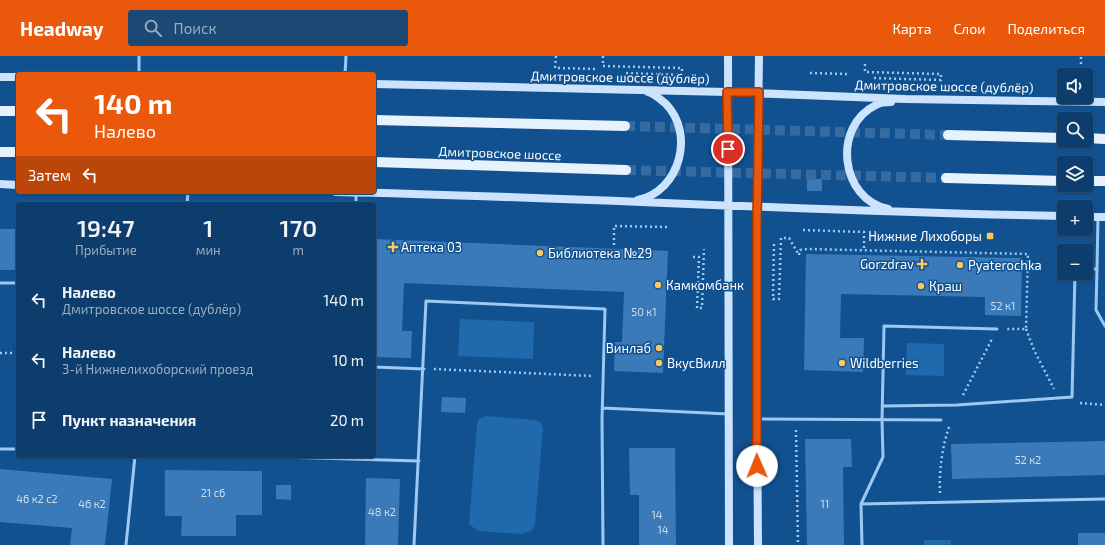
<!DOCTYPE html>
<html lang="ru">
<meta charset="utf-8">
<style>
body{margin:0;font-family:"Exo 2",sans-serif;background:#1b4874;color:#f1f3f6;height:100vh;display:flex;flex-direction:column;font-size:15px;white-space:nowrap}
*{box-sizing:border-box;margin:0}
p{font-size:13px;color:#9aaec2}
.icon{flex:none;width:22px;height:22px;fill:none;stroke:currentColor;stroke-width:2;stroke-linecap:round;stroke-linejoin:round}
.map{position:relative;flex:1;overflow:hidden}
.panel{position:absolute;left:16px;top:146px;width:360px;height:256px;display:flex;flex-direction:column;background:#0d3d6c;border-radius:4px;box-shadow:0 1px 3px #0004,0 0 0 1px #2d567f}
.panel>*{flex:none}
.banner{position:absolute;left:16px;top:16px;width:360px;height:122px;border-radius:4px;box-shadow:0 1px 3px #0004,0 0 0 1px #2d567f;background:#ea580c;color:#fff;overflow:hidden}
.fabs{position:absolute;left:1057px;top:12px;display:grid;gap:8px}
.fabs a{display:grid;place-items:center;width:36px;height:36px;border-radius:4px;background:#0d3d6c;box-shadow:0 1px 3px #0004,0 0 0 1px #2d567f;font-size:20px}
.pin{position:absolute;display:grid;place-items:center;width:34px;height:34px;color:#fff;margin:-17px;border:2px solid #fff;border-radius:50%;box-shadow:0 1px 4px #0007}
.me{position:absolute;width:44px;margin:-22px;rotate:359deg;stroke-linejoin:round;filter:drop-shadow(0 0 3px #0008)}
.turn{display:flex;align-items:center;gap:14px;height:84px;padding:0 12px;font-size:18px}
.turn .icon{width:52px;height:52px;stroke-width:2.5}
.turn b{display:block;font-size:28px;line-height:34px}
.then{display:flex;align-items:center;height:38px;padding:0 12px;background:#0003;gap:8px;font-size:15px}
.eta{display:flex;justify-content:space-evenly;align-items:center;height:68px;text-align:center}
.eta b{font-size:24px;font-weight:600;line-height:28px}
ul{padding:0;list-style:none}
li{display:flex;align-items:center;gap:12px;height:60px;padding:0 12px}
li div{flex:1}
li b{display:block;font-size:15px}
li em{font-style:normal}
header{display:flex;align-items:center;gap:24px;box-sizing:border-box;height:56px;padding:0 20px;background:#ea580c;color:#fff}
header strong{font-size:19px}
nav{display:flex;gap:22px;margin-inline-start:auto;font-size:14px}
.search{width:280px;height:36px;background:#1b4874;display:flex;align-items:center;gap:10px;box-sizing:border-box;padding:0 14px;border-radius:4px;color:#9aaec2;font-size:15px}
.map>svg:first-child{display:block}
.park{fill:#2069ad}
.building{fill:#3a7ab9}
.lines{fill:none;stroke-linecap:round;stroke-linejoin:round}
.primary-tunnel{stroke:#356ba1;stroke-width:10;stroke-dasharray:10 5;stroke-linecap:butt}
.path{stroke:#9cc8f2;stroke-width:2.5;stroke-dasharray:2 3;stroke-linecap:butt}
.service{stroke:#9cc8f2;stroke-width:3}
.secondary{stroke:#cbe3fc;stroke-width:8}
.primary{stroke:#e7f2ff;stroke-width:10}
.route-casing{stroke:#983908;stroke-width:10}
.route{stroke:#ea580c;stroke-width:7}
.poi-dot{fill:#ffc65d;stroke:#115190;stroke-width:1.5}
.labels{text-anchor:middle;stroke-width:3;stroke-linejoin:round;paint-order:stroke}
.number-label{font-size:11px;fill:#cedeee}
.street-label{font-size:13px;fill:#fff;stroke:#115190}
.poi-label{font-size:13px;fill:#fff;stroke:#115190;text-anchor:start}
</style>
<header>
<strong>Headway</strong>
<div class="search"><svg class="icon" aria-label="search" viewBox="0 0 24 24"><circle cx="10" cy="10" r="6"/><path d="M15 15l6 6"/></svg>Поиск</div>
<nav><a>Карта</a><a>Слои</a><a>Поделиться</a></nav>
</header>
<div class="map">
<svg width="1105" height="489" viewBox="0 0 1105 489">
<rect width="100%" height="100%" fill="#115190"/>
<path class="park" d="M460 263 534 266 533 303 458 300Z
M907 287 944 288V320L906 319Z
M487 360 536 364 541 367 543 372 535 468 531 475 521 478 479 475 474 472 469 468 477 368 479 363Z
M924 484H951V489H924Z"/>
<path class="building" d="M807 123H822V135H807Z
M0 173H18V214H0Z
M374 183 668 195 663 317 614 315 615 286H622L624 236 404 227 402 275H412L411 302 374 301Z
M806 198 1022 202 1021 260 985 259V241L841 238 840 282H864L863 316 804 314Z
M442 341 466 342 465 357 441 356Z
M805 383H851L852 411H843L844 489H807Z
M1105 385V419L952 423 951 388Z
M629 392H675L676 489H639V439H630Z
M0 413 112 423 105 489H70L72 472 0 466Z
M165 414 262 415V459H236V480H181L182 460H165Z
M366 422 400 423 398 489H365Z
M276 429H291V444L276 443Z
M1078 477H1105V489H1078Z"/>
<g class="lines">
<path class="primary-tunnel" d="M625 70 948 79
M626 114 946 122"/>
<path class="path" d="M556 0 555 12 596 13
M603 0V10L682 12V19L624 17
M865 8V16L941 18V24L872 22
M1081 13V0
M810 17 847 18
M803 174 864 176V194
M774 188 773 243H779L781 182H789L799 199
M614 189V170L668 171
M799 199 800 194 807 193 1028 198 1026 273H1007
M693 201H699L697 252H702L704 193
M1026 273 1034 294 1054 333
M0 297H18
M434 313 593 320
M963 339 992 283
M1080 347 1105 349
M796 374 798 489
M940 437C939 414 942 392 949 371"/>
<path class="service" d="M139 18V0
M345 18 346 0
M187 148 188 136
M356 148V138
M1086 213H1097L1098 161
M1097 213 1096 254 1105 270
M0 227H18
M374 311 424 313
M883 350 957 349 1072 341 1075 217
M603 352 728 358
M758 363 941 364
M0 393H18
M244 400 419 405
M861 448 1105 443
M126 489 135 400
M414 489 426 245 605 253 602 363 603 489
M862 489 861 448 883 401 882 364 884 270 997 273"/>
<path class="secondary" d="M728 0 729 489
M0 21H18
M374 28 727 36 905 43 1105 46
M0 128 18 129
M336 136C579 141 821 156 1064 160
M638 144C680 135 695 78 666 48 660 43 655 38 648 36
M888 153C840 143 832 70 876 49 880 46 886 46 891 46
M1086 161H1105
M758 489 756 211 759 0"/>
<path class="primary" d="M0 55H18
M374 64 625 70
M948 79 1064 82
M1086 82 1105 83
M0 96H18
M374 106 626 114
M946 122 1064 125
M1086 125H1105"/>
</g>
<g class="lines">
<defs>
<path id="route" d="M728 93 727 36H759L757 166V410"/>
</defs>
<use href="#route" class="route-casing"/>
<use href="#route" class="route"/>
</g>
<g class="poi-dot">
<rect x="986" y="176" width="8" height="8" rx="2"/>
<path d="M391 185h4v4h4v4h-4v4h-4v-4h-4v-4h4z"/>
<circle cx="540" cy="197" r="4"/>
<path d="M920 202h4v4h4v4h-4v4h-4v-4h-4v-4h4z"/>
<circle cx="960" cy="209" r="4"/>
<circle cx="658" cy="229" r="4"/>
<circle cx="921" cy="230" r="4"/>
<circle cx="659" cy="292" r="4"/>
<circle cx="659" cy="307" r="4"/>
<circle cx="842" cy="307" r="4"/>
</g>
<g class="labels">
<g class="number-label">
<text x="1003" y="254">52 к1</text>
<text x="644" y="260">50 к1</text>
<text x="1028" y="408">52 к2</text>
<text x="213" y="441">21 с6</text>
<text x="37" y="447">46 к2 с2</text>
<text x="92" y="452">46 к2</text>
<text x="825" y="452">11</text>
<text x="382" y="460">48 к2</text>
<text x="657" y="463">14</text>
<text x="663" y="478">14</text>
</g>
<g class="street-label">
<text transform="translate(620 21) rotate(1)" y="5">Дмитровское шоссе (дублёр)</text>
<text transform="translate(944 30) rotate(1)" y="5">Дмитровское шоссе (дублёр)</text>
<text transform="translate(500 97) rotate(2)" y="5">Дмитровское шоссе</text>
</g>
<g class="poi-label">
<text x="982" y="185" text-anchor="end">Нижние Лихоборы</text>
<text x="401" y="196">Аптека 03</text>
<text x="548" y="202">Библиотека №29</text>
<text x="914" y="213" text-anchor="end">Gorzdrav</text>
<text x="968" y="214">Pyaterochka</text>
<text x="666" y="234">Камкомбанк</text>
<text x="929" y="235">Краш</text>
<text x="651" y="297" text-anchor="end">Винлаб</text>
<text x="667" y="312">ВкусВилл</text>
<text x="850" y="312">Wildberries</text>
</g>
</g>
</svg>
<div class="fabs">
<a><svg class="icon" aria-label="sound" viewBox="0 0 24 24"><path d="M4 9h4l5-4v14l-5-4H4zM17 9q2 3 0 6"/></svg></a>
<a><svg class="icon" aria-label="search" viewBox="0 0 24 24"><circle cx="10" cy="10" r="6"/><path d="M15 15l6 6"/></svg></a>
<a><svg class="icon" aria-label="layers" viewBox="0 0 24 24"><path d="M12 4l9 5-9 5-9-5zM3 14l9 5 9-5"/></svg></a>
<a>+</a>
<a>−</a>
</div>
<div class="pin" style="left:728px;top:93px;background:#d93025"><svg class="icon" aria-label="arrive" viewBox="0 0 24 24"><path d="M6 21V4h12l-3 4 3 4H6"/></svg></div>
<svg class="me" style="left:757px;top:410px" viewBox="-20 -20 40 40"><circle r="19" fill="#fff"/><path d="M0-13L10 11 0 6-10 11z" fill="#ea580c"/></svg>
<div class="banner">
<div class="turn"><svg class="icon" aria-label="left" viewBox="0 0 24 24"><path d="M17 20v-9H6M10 6l-5 5 5 5"/></svg><div><b>140 m</b>Налево</div></div>
<div class="then">Затем<svg class="icon" aria-label="left" viewBox="0 0 24 24"><path d="M17 20v-9H6M10 6l-5 5 5 5"/></svg></div>
</div>
<section class="panel">
<div class="eta">
<div><b>19:47</b><p>Прибытие</p></div>
<div><b>1</b><p>мин</p></div>
<div><b>170</b><p>m</p></div>
</div>
<ul>
<li><svg class="icon" aria-label="left" viewBox="0 0 24 24"><path d="M17 20v-9H6M10 6l-5 5 5 5"/></svg><div><b>Налево</b><p>Дмитровское шоссе (дублёр)</p></div><em>140 m</em></li>
<li><svg class="icon" aria-label="left" viewBox="0 0 24 24"><path d="M17 20v-9H6M10 6l-5 5 5 5"/></svg><div><b>Налево</b><p>3-й Нижнелихоборский проезд</p></div><em>10 m</em></li>
<li><svg class="icon" aria-label="arrive" viewBox="0 0 24 24"><path d="M6 21V4h12l-3 4 3 4H6"/></svg><div><b>Пункт назначения</b></div><em>20 m</em></li>
</ul>
</section>
</div>
